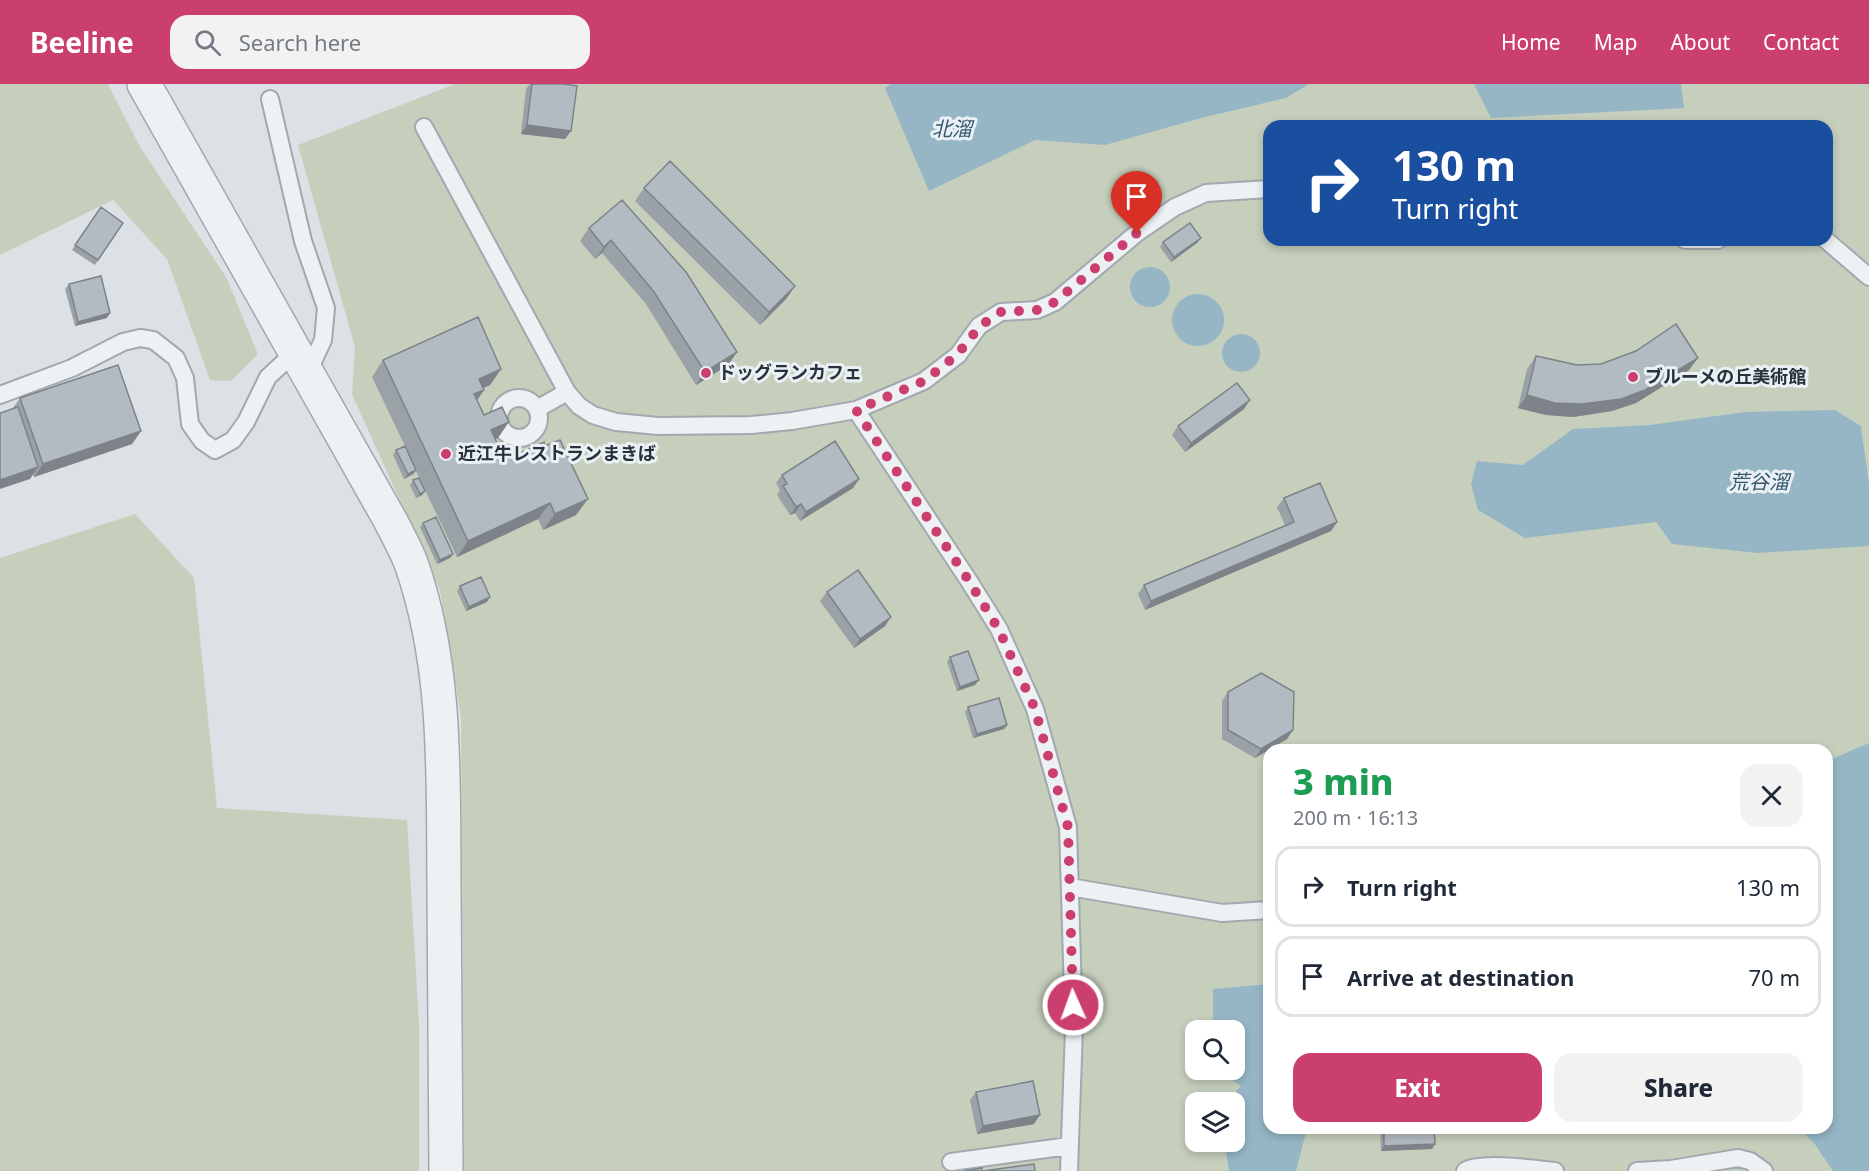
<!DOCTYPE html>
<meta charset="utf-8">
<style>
body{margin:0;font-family:"Noto Sans","Noto Sans JP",sans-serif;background:#f2f2f3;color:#1f2937;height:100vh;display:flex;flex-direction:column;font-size:22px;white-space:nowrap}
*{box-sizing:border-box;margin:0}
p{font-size:20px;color:#747a83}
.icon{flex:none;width:33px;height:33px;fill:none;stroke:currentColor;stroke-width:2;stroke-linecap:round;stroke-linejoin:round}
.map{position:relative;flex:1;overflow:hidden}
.drawer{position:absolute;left:1263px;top:660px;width:570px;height:390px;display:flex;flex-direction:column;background:#fff;border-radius:18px;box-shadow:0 3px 9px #0003}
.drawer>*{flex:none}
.hud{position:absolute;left:1263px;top:36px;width:570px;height:126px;border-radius:18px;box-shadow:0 3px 9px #0003;background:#1a4fa0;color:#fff;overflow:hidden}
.tools{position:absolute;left:1185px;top:936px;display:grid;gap:12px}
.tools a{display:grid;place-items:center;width:60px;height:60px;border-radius:12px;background:#fff;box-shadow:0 3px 9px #0003;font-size:30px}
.pin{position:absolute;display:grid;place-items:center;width:51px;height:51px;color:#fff;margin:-62px -26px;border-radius:50% 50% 50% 0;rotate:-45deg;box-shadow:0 0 6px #0007}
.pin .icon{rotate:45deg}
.me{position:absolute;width:66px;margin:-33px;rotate:358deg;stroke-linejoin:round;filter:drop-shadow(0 0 4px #0008)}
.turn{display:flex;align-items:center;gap:21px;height:126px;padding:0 30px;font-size:27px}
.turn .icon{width:78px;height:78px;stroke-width:2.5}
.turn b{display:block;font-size:42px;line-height:51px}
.round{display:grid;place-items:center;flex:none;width:63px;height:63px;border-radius:18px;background:#f2f2f3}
.overview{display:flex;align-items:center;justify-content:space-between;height:102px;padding:0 30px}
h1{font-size:36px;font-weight:800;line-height:45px;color:#1e9e55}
.action{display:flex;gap:12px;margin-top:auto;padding:12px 30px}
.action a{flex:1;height:69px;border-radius:18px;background:#cb3f6f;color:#fff;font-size:24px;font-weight:800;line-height:69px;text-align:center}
.action a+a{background:#f2f2f3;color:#1f2937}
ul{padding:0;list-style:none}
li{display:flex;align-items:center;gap:18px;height:81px;margin:0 12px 9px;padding:0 18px;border:3px solid #e0e1e3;border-radius:18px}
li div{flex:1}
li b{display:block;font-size:22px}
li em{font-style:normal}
header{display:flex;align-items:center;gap:36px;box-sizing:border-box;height:84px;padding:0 30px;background:#cb3f6f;color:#fff}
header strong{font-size:28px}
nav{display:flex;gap:33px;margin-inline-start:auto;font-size:21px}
.search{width:420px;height:54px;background:#f2f2f3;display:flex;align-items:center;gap:15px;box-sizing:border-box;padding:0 21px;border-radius:18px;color:#747a83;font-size:22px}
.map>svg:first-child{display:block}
.green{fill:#c5cfbc;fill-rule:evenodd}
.water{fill:#96b6c6}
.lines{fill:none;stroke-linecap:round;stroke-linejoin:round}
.lane-casing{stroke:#a1a9af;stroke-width:20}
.street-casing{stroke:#a1a9af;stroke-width:36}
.lane{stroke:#eef1f4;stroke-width:16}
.street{stroke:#eef1f4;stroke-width:33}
.wall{fill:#9aa1a7}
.shaded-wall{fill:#7d8388}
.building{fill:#b3bbc2;stroke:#7d8388;stroke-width:1.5}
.route{stroke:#cb3f6f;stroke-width:10;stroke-dasharray:0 18}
.poi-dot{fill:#cb3f6f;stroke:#eaf0f3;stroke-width:2}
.labels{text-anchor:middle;stroke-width:6;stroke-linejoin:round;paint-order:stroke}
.poi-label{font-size:18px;font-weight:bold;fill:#26323b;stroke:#eaf0f3;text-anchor:start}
.water-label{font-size:20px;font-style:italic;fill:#31586e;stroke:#eaf0f3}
</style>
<header>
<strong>Beeline</strong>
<div class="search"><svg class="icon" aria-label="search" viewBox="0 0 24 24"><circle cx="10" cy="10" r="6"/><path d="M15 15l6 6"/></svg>Search here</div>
<nav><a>Home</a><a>Map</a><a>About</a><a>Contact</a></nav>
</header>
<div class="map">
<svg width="1869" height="1087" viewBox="0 0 1869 1087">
<rect width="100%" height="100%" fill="#dbe1e5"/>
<path class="green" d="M0 0H108L140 63 226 193 258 270 231 297 210 296 167 175 113 116 0 171Z
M455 0H1869V1087H464L461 633 440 506 352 310 355 263 298 61ZM1269 42H1827V156H1269ZM1269 666H1827V1044H1269ZM1196 946H1234V986H1196ZM1196 1018H1234V1058H1196Z
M135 430 194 494 217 724 407 736 419 941V1087H0V474Z"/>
<path class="water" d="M891 0H1309L1286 14 1201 34 1105 61 1035 56 929 107 885 4Z
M1474 0H1681L1684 24 1491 34Z
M1130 203a20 20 0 1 1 40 0a20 20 0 1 1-40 0Z
M1172 236a26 26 0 1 1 52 0a26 26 0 1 1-52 0Z
M1222 269a19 19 0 1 1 38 0a19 19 0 1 1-38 0Z
M1835 326 1861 342 1869 400V462L1758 469 1672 460 1656 438 1525 454 1478 426 1471 400 1477 377 1523 381 1573 345 1650 341 1745 328Z
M1869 659V1087H1833L1814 1059 1799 1044H1827V677Z
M1269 900V1044H1307L1296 1087H1229L1225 1058H1234V1018H1227L1241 1002 1218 986H1234V946H1213V905Z"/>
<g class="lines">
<defs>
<path id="lane" d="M270 15 303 157 326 224 323 256 307 290
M424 43 567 308 579 322 593 331 616 338 658 342 751 341 792 337 856 326 924 297 958 271 979 242 1001 228 1037 226 1055 218 1137 149 1175 123 1206 109 1269 105
M1685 156H1718
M1826 156 1869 193
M0 311 72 284 123 258 140 254 153 256 176 274 185 294 190 340 202 357 215 366 233 356 246 338 268 293 295 268
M499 334a20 20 0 1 1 40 0a20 20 0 1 1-40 0Z
M537 325 567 308
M856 326 969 497 999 545 1035 625 1068 743 1074 944 1069 1087
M1070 803 1222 829 1269 826
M951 1078 1069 1062
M1465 1087C1480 1077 1536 1085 1555 1087
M1637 1087 1671 1085 1738 1074 1750 1077 1764 1087"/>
<path id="street" d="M144 0 389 434C397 449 405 464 411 479 448 584 443 695 444 804 444 899 445 993 446 1087"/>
</defs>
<use href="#lane" class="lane-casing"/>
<use href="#street" class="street-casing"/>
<use href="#lane" class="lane"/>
<use href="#street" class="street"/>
</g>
<path class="wall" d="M530 0H564L565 55 521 50 526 5Z
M644 104 795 202 786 215 760 241 635 117Z
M622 116 737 268 728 281 696 301 646 220 602 169 595 175 580 157 589 144Z
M101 123 123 139 95 181 72 166Z
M1201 154 1197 159 1171 178 1160 163 1163 158Z
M69 200 107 234 75 242 65 205Z
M1536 272 1577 281 1689 286 1636 319 1612 327 1573 333 1546 331 1518 324 1527 285Z
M383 276 501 285 490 301 483 304 484 306 477 316 484 331 498 354 495 355 505 376 576 431 543 446 538 435 457 473 416 387 413 390 404 395 393 371 396 366 405 362 372 293Z
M20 314 141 347 132 360 34 393 33 390 30 395 13 324Z
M1244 325 1185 368 1172 351 1178 342Z
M782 391 859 395 853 404 800 437 795 429 790 431 777 411 780 406 776 399Z
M413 396 425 407 422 411 416 414 410 401Z
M1284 414 1337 438 1331 447 1145 526 1138 510 1144 501 1285 441 1277 423Z
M423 439 453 470 450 474 437 480 420 443Z
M460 502 487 518 466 527 457 507Z
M827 508 885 542 854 564 820 517Z
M950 573 975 601 957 607 947 578Z
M1228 608 1287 655 1255 674 1222 655V617Z
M968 623 1007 641 1004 645 973 654 965 628Z
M976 1008 1034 1040 977 1050 970 1016Z
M1380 1044H1434L1435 1060 1432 1065 1381 1067Z"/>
<path class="shaded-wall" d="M527 41 571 47 565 55 521 50Z
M1201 154 1197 159 1171 178 1174 173Z
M611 156 602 169 595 175 604 163Z
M795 202 786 215 760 241 769 228Z
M110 229 107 234 75 242 78 238Z
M737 268 728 281 696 301 705 288Z
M1698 274 1689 286 1636 319 1612 327 1573 333 1546 331 1518 324 1527 311Z
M501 285 490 301 468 311 479 295Z
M484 306 473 322 474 310Z
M1250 316 1244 325 1185 368 1191 359Z
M509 338 498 354 480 363 491 346Z
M141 347 132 360 34 393 43 380Z
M38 383 30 395 0 405V396Z
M416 386 413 390 404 395 408 390Z
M859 395 853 404 800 437 806 428Z
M425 407 422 411 416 414 420 410Z
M588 415 576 431 543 446 555 430Z
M550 419 538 435 457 473 468 457Z
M801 420 795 429 790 431 796 423Z
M1337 438 1331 447 1145 526 1151 517Z
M453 470 450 474 437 480 440 476Z
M490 513 487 518 466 527 469 523Z
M891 533 885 542 854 564 860 555Z
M979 596 975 601 957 607 960 603Z
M1007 641 1004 645 973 654 977 650Z
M1293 646 1287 655 1255 674 1261 665Z
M1040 1031 1034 1040 977 1050 983 1042Z
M1435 1060 1432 1065 1381 1067 1384 1062Z"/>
<path class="building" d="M532 0H564L577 2 571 47 527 41Z
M670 77 795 202 769 228 644 104Z
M622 116 686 188 737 268 705 288 654 208 611 156 604 163 589 144Z
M101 123 123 139 98 176 75 161Z
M1190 139 1201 154 1174 173 1163 158Z
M101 192 110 229 78 238 69 200Z
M478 233 501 285 479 295 484 306 474 310 484 331 502 323 509 338 491 346 505 376 544 358 545 362 560 356 588 415 555 430 550 419 468 457 383 276Z
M1676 240 1698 274 1645 306 1621 315 1582 320 1555 319 1527 311 1536 272 1577 281 1601 280 1636 267Z
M118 281 141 347 43 380 20 314Z
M1237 299 1250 316 1191 359 1178 342Z
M18 323 38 383 0 396V329Z
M835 357 859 395 806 428 801 420 796 423 783 402 787 400 782 391Z
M405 362 416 386 408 390 396 366Z
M419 394 425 407 420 410 413 396Z
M1320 399 1337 438 1151 517 1144 501 1294 438 1284 414Z
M436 433 453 470 440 476 423 439Z
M858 486 891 533 860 555 827 508Z
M481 493 490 513 469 523 460 502Z
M968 567 979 596 960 603 950 573Z
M1261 589 1294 608 1293 646 1261 665 1228 646V608Z
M999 614 1007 641 977 650 968 623Z
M1033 997 1040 1031 983 1042 976 1008Z
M1384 1044H1434L1435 1060 1384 1062Z
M1034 1080 1035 1087H983Z
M982 1084V1087H964Z"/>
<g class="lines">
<path class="route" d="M1073 921 1068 743 1035 625 999 546 969 497 856 326 924 297 957 271 980 242 1001 228 1037 226 1055 218 1137 149"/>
</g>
<g class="poi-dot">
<circle cx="706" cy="289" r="6"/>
<circle cx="1633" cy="293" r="6"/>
<circle cx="446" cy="370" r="6"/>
</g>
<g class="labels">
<g class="poi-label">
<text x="718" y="295">ドッグランカフェ</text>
<text x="1645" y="299">ブルーメの丘美術館</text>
<text x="458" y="376">近江牛レストランまきば</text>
</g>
<g class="water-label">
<text x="952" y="52">北溜</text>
<text x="1759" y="405">荒谷溜</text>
</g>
</g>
</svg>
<div class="tools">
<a><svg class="icon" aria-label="search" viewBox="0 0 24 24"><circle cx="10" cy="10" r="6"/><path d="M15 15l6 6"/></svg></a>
<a><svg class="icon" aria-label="layers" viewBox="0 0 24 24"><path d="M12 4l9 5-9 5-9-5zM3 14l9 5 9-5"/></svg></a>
</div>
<div class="pin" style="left:1137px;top:149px;background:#d93025"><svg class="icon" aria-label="arrive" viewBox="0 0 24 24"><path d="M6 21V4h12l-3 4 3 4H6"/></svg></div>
<svg class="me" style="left:1073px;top:921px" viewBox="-20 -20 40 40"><circle r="17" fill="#cb3f6f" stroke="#fff" stroke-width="3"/><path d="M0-11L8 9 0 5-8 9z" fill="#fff"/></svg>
<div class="hud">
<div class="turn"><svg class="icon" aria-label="right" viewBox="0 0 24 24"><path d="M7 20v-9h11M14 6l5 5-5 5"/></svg><div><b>130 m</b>Turn right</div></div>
</div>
<section class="drawer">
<div class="overview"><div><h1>3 min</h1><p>200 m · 16:13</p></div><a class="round"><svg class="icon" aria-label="close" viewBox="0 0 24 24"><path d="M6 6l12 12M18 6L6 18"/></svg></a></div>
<ul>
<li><svg class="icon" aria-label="right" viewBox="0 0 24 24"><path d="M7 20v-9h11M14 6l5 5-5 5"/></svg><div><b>Turn right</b></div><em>130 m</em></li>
<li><svg class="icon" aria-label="arrive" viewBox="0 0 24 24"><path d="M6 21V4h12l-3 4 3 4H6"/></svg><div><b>Arrive at destination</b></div><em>70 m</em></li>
</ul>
<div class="action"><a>Exit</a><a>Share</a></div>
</section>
</div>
